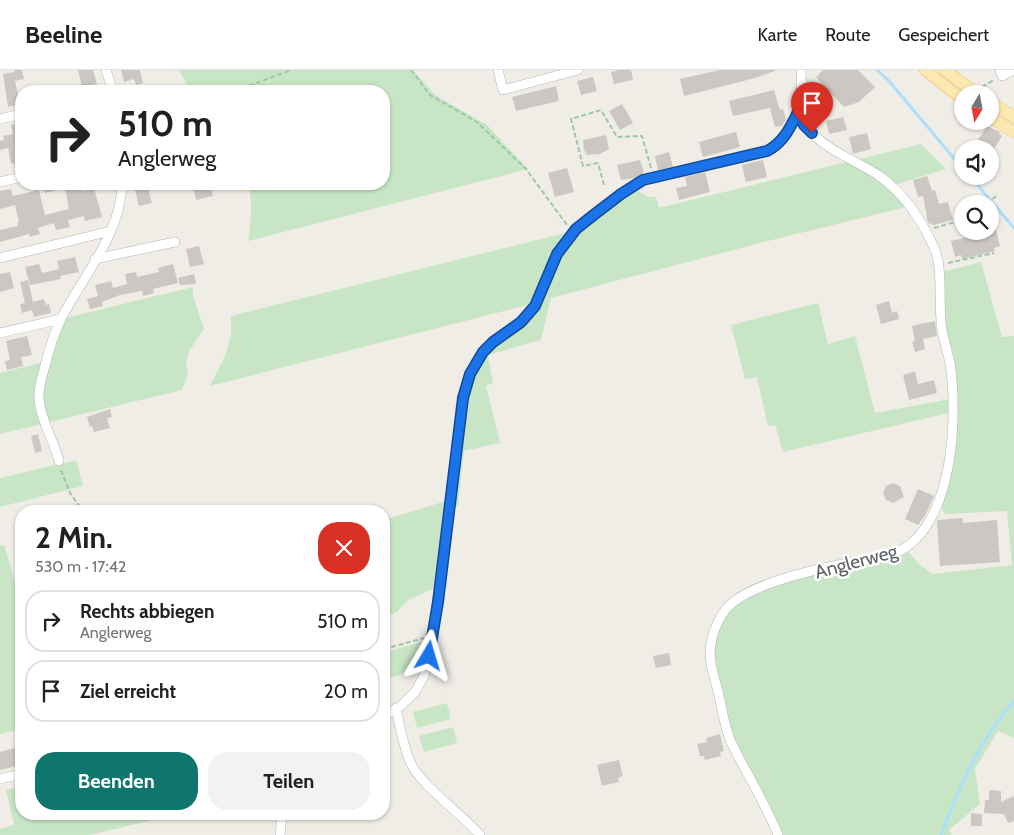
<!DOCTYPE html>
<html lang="de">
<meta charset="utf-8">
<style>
body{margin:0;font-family:Cabin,sans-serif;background:#f2f2f2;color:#202124;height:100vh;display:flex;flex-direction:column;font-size:19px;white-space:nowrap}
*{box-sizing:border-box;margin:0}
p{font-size:16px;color:#757577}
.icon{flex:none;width:28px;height:28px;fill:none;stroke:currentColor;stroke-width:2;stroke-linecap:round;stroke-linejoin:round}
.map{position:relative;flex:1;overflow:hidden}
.drawer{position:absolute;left:15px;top:435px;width:375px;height:315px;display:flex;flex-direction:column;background:#fff;border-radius:20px;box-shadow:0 1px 4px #0004}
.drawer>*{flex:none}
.top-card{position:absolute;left:15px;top:15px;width:375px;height:105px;border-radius:20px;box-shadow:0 1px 4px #0004;background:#fff;color:#202124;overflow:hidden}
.needle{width:32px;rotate:190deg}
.fabs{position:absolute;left:954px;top:15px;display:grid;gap:10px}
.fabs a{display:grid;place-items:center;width:45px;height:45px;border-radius:50%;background:#fff;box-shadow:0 1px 4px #0004;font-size:25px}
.pin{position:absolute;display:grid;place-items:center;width:42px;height:42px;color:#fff;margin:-51px -21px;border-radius:50% 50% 50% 0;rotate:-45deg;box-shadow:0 0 5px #0007}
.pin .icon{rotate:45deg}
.me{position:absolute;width:55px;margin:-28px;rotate:7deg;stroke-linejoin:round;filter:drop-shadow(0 0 4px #0008)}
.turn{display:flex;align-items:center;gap:18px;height:105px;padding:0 20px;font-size:22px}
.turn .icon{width:65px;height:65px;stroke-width:2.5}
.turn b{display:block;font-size:35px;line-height:42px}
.round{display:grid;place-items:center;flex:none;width:52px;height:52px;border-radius:20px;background:#f2f2f2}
.summary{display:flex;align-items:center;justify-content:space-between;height:85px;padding:0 20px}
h1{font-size:30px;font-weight:800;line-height:38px}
.button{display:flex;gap:10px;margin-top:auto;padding:10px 20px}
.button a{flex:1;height:58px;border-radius:20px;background:#0f766e;color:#fff;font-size:20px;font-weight:800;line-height:58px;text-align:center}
.button a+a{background:#f2f2f2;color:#202124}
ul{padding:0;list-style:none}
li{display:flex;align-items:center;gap:15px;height:62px;margin:0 10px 8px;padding:0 10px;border:2px solid #e0e0e0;border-radius:20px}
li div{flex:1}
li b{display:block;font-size:19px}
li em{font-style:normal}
header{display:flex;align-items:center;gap:30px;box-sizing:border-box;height:70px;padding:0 25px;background:#fff;border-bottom:1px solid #e0e0e0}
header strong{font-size:24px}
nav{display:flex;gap:28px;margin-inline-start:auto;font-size:18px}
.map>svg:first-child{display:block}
.green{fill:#c8e6c5}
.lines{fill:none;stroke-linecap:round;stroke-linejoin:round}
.stream{stroke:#acdffc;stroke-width:3}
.building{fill:#cbc8c3}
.minor-casing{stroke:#b2b5b9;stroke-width:10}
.major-casing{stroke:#ecbb64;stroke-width:12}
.path{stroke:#9ec7a7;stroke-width:2;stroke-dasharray:5 2.5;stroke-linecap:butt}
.minor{stroke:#fff;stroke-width:9}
.major{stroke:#fce9b0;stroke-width:11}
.route-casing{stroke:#114b97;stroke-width:12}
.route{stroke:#1a73e8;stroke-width:9}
.labels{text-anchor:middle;stroke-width:5;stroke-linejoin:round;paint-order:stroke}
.street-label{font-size:19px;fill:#5e6367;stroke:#fff}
</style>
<header>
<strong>Beeline</strong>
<nav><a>Karte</a><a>Route</a><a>Gespeichert</a></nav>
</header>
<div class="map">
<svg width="1014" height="765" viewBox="0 0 1014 765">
<rect width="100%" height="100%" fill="#f0ede7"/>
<path class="green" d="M179 0H413L435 25 487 55 528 99 248 171C251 151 253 133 248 114H384V21H190Z
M921 74 946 99 894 115 906 137 760 173 551 228 541 270 488 285 493 313 486 316 500 373 464 381 458 436 452 438 467 322C473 309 477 295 486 284 503 264 531 253 543 231L210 316C223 289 233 278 231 246L565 163 574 166 614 132 637 120 648 127H656L659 138Z
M981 192 1002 267 1014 266V668L998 661 975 699 980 734 949 760 952 765H780L738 681 730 660 712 584 715 568 722 550 734 534 767 518 816 503 907 480 920 495 933 504 1012 495 1007 441 945 444 942 440 957 341 783 382 775 355 768 356 757 307 745 309 731 255 818 233 828 274 855 266 875 343 950 329 957 326 945 253 942 202Z
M193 217V226L204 259 189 281 186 293 188 305 182 320 0 364V303L40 293 48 294 65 248Z
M76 390 83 416 0 437V408Z
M446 431 435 518 408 530 397 542 384 547V450Z
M4 475 19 525H21V659L0 664V476Z
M426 571 422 597 384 610V582Z
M447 633 451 649 417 658 413 642Z
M453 657 457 673 424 682 419 666Z
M21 716V744H160L161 748 90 765H0V759L14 755 6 720Z"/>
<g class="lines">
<path class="stream" d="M877 0 889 11 962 98
M970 106 1014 158
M941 765C959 717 980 669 1014 631"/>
</g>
<path class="building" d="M14 0H22L24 9 15 11 20 34 8 37 3 4 15 2Z
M78 0H93L97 14 82 17Z
M121 0H140L143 13 136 15 134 9 124 12Z
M619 0H631L633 10 614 14 611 2Z
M720 0H775V1L755 8 684 26 680 9Z
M823 0H858L875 17 859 32 844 37 816 7Z
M593 7 597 21 581 25 577 11Z
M556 16 559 31 516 41 512 27Z
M774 20 780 40 783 39 786 49 782 56 775 57 770 38 733 46 729 31Z
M622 34 633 53 620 60 609 41Z
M843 47 847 60 829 64 826 51Z
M21 53V101L16 102 14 93 11 94 8 78 0 80V71L4 70 3 66 13 64 11 55Z
M987 56 1000 62 999 64 1002 66 994 79 978 70Z
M736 62 740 77 703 87 699 72Z
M867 63 871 79 853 84 849 67Z
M606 65 609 79 600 84 587 85 584 80 583 70Z
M669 82 673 97 658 100 655 86Z
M640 90 644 103 635 108 621 110 617 95Z
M763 90 767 107 746 112 742 95Z
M567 98 574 122 555 127 548 103Z
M705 102 710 122 679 130 676 118 687 116 685 107Z
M927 106 932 121 935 120 939 134 948 132 953 150 934 155 928 153 923 126 918 127 913 110Z
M43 114H74V116L81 114 82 121 94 118 102 147 85 151 84 146 68 150 70 157 56 160 54 153 38 158 40 164 30 167 29 164 0 172V160L18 156 17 152H19L15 135 0 139V121L11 119 13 126 39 120 45 145 69 139 65 118 45 123Z
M147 114 152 133 139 136 134 116Z
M192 114H210L213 126 196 130Z
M996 160 1000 176 994 178 995 181 962 189 961 185 955 187 951 171Z
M199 176 204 194 190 197 186 179Z
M75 187 79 202 60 206 61 209 30 215 25 197 39 194 42 203 59 199 57 191Z
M173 194 178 213 153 219 154 223 143 226 142 221 120 225 102 232 103 236 90 239 87 229 98 226 95 215 111 211 113 218 127 214 125 204 136 202 137 207 159 202 158 198Z
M10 202 14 218 0 222V204Z
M194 204 196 214 180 215 178 208Z
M28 210 33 232 44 229 46 235 49 234 51 243 34 247 32 240 22 243 20 234 25 233 20 212Z
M889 231 892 243 897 241 899 249 881 254 876 235Z
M935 251 937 266 923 269 925 279 915 282 912 272 915 271 912 256Z
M27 266 32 285 21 287 23 296 7 300 5 291 10 290 6 271Z
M915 301 918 314 934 310 937 323 909 330 903 305Z
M110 339 112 347 107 348 110 358 94 362 92 356 90 357 87 347Z
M38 364 42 381 35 383 31 366Z
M893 413 900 416 904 427 893 433 886 430 883 423 886 416Z
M918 419 934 426 926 444 918 455 905 449Z
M963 448V453L997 450 1000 492 940 496 937 450Z
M669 583 671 595 656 598 653 586Z
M720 664 724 681 720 682 721 686 705 690 704 686H700L697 674 707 672 706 668Z
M21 676V695L0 700V682Z
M619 690 623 706 618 708 619 712 602 716 597 695Z
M989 720 1001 721V732L1014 726V751L1008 753 1004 744 984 743 985 730H989Z
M971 743 982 744V756H971Z"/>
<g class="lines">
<defs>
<path id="minor" d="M106 0 113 21
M498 0 503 20 578 0
M1000 0 1002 6 1014 0
M0 49 21 44
M0 112 21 107
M0 188 111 161
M95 189 175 172
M0 263 61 249
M59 391C54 370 41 352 39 329 38 319 42 306 45 296 49 279 54 264 61 249 83 206 121 164 122 114
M396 638C400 656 403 675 410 692 421 716 461 743 480 765
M384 646 402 635 415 622 424 606 429 586 438 532 463 329 470 304 483 282 493 272 521 252 535 236 557 184 576 159 591 147 621 124 643 110 767 81C796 66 803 30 801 0
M0 709 21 704
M280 765 282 744
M778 765C765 732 746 703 731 672 724 656 722 637 718 621 714 606 708 590 711 574 713 560 721 542 732 533 757 512 821 498 853 492 868 489 886 488 900 481 954 451 958 347 950 293 948 284 945 274 943 265 937 239 944 203 935 180 923 152 904 123 878 105 847 85 816 78 797 43"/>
<path id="major" d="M925 0 962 29
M945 0 977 24
M990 32 1014 47
M990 47 1014 62"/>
</defs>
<use href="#minor" class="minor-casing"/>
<use href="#major" class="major-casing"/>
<path class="path" d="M411 0 430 25 477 52 526 99 567 155
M982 17 994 10
M235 21 291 0
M604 115 598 93 583 96 571 49 601 40 617 67 642 66 651 98
M987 134 996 126
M934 158 962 150
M948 193 994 183
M61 400 70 423 83 441
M384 579 424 568"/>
<use href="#minor" class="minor"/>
<use href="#major" class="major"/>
</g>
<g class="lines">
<defs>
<path id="route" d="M429 586 438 532 463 328 470 304 483 282 493 272 521 252 535 236 557 184 576 159 591 147 621 124 643 110 767 81C783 73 790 58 798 42L804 55 812 63"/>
</defs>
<use href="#route" class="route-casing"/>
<use href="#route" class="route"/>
</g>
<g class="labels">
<g class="street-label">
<text transform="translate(856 491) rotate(-15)" y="7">Anglerweg</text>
</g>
</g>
</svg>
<div class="fabs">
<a><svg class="needle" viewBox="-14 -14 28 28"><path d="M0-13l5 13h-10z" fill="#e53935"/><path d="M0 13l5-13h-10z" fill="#757577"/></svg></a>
<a><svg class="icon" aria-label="sound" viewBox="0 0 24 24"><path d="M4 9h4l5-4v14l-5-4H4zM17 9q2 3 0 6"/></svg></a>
<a><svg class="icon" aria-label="search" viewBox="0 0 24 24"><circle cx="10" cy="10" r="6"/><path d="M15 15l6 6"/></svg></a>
</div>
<div class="pin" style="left:812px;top:63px;background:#d93025"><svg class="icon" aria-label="arrive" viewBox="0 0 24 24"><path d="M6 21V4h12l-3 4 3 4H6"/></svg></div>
<svg class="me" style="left:429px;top:586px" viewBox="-20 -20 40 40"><path d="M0-17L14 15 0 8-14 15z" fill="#1a73e8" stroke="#fff" stroke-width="4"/></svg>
<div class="top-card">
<div class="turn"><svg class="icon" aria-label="right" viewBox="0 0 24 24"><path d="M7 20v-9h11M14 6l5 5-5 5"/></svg><div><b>510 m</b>Anglerweg</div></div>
</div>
<section class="drawer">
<div class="summary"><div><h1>2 Min.</h1><p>530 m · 17:42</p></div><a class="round" style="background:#d93025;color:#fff"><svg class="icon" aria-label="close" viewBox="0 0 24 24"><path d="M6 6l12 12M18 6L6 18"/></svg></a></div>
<ul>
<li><svg class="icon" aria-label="right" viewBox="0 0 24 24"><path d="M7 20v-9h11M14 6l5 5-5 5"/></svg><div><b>Rechts abbiegen</b><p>Anglerweg</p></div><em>510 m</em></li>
<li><svg class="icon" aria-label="arrive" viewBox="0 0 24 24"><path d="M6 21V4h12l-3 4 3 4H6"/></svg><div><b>Ziel erreicht</b></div><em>20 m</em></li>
</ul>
<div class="button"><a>Beenden</a><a>Teilen</a></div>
</section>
</div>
